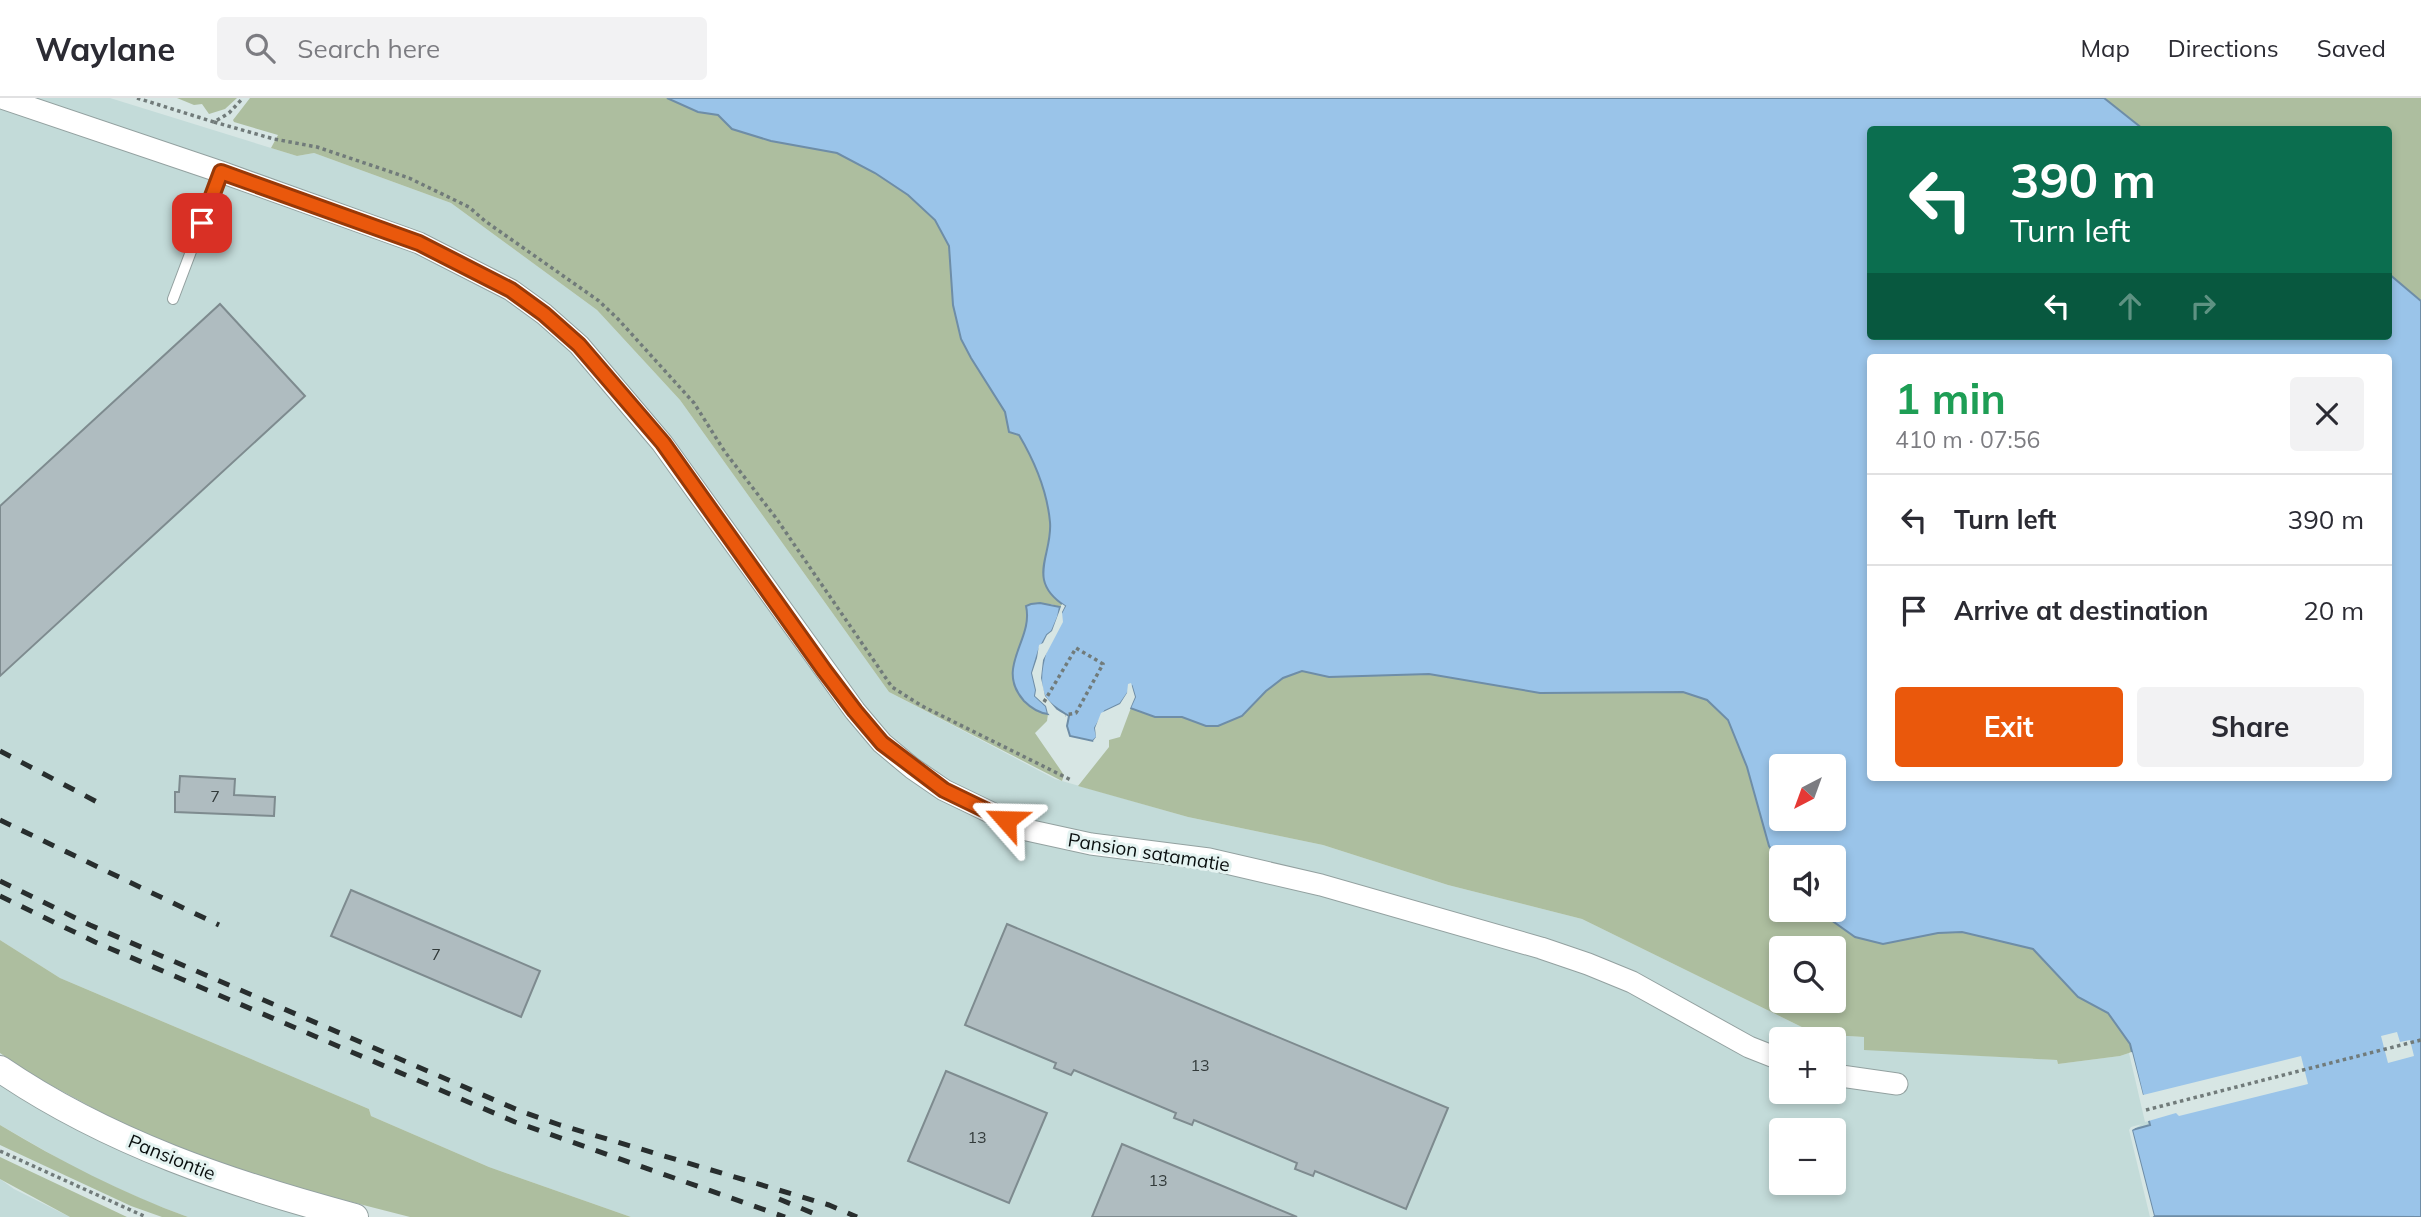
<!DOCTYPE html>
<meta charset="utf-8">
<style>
body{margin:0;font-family:Mulish,sans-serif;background:#f2f2f3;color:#2b2b33;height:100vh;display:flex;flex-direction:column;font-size:26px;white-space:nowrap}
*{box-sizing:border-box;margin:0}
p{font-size:23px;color:#7c7c81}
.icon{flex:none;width:38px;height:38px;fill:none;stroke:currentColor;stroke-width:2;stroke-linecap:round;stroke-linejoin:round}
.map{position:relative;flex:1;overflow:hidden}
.panel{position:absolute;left:1867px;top:256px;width:525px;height:427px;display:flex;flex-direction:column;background:#fff;border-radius:7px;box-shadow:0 4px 10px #0003}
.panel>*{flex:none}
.top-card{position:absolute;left:1867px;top:28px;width:525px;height:214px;border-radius:7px;box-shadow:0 4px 10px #0003;background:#0b6e4f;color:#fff;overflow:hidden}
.needle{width:46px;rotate:221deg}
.buttons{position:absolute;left:1769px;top:656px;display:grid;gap:14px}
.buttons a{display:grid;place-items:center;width:77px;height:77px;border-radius:7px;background:#fff;box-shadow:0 4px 10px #0003;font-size:35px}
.pin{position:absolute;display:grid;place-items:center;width:60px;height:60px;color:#fff;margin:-30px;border-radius:14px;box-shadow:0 4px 10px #0006}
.me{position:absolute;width:77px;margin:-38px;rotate:295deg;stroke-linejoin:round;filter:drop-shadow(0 0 5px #0008)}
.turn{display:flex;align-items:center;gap:24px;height:147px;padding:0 28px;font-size:32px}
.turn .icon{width:91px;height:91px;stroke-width:2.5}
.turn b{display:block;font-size:49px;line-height:60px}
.lanes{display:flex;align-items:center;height:66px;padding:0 28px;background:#0003;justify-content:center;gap:35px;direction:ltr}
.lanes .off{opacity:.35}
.round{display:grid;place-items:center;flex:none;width:74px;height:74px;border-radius:7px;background:#f2f2f3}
.headline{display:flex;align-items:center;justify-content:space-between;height:119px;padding:0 28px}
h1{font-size:42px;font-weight:700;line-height:52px;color:#1e9e55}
.button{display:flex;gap:14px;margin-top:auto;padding:14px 28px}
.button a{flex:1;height:80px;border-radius:7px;background:#ea580c;color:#fff;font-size:28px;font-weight:700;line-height:80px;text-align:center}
.button a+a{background:#f2f2f3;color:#2b2b33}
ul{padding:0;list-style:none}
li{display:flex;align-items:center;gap:21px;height:91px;padding:0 28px;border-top:2px solid #e1e1e2}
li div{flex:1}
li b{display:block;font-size:26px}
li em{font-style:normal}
header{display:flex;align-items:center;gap:42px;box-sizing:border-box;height:98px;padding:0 35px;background:#fff;border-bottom:2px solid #e1e1e2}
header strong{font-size:33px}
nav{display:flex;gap:38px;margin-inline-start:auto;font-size:24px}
.search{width:490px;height:63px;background:#f2f2f3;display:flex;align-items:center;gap:18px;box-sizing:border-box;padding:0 24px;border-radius:7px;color:#7c7c81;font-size:26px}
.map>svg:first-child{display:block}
.built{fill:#c3dbd9;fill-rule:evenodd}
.green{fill:#adbe9f;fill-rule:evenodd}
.water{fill:#9ac4e9;stroke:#6e8da7;stroke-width:2;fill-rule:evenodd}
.pier{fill:#d7e6e4}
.building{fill:#afbcc0;stroke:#7e8b8f;stroke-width:2}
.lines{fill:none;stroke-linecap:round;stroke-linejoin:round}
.service-casing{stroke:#93a1a0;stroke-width:12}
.minor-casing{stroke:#93a1a0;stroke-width:23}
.tertiary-casing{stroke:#93a1a0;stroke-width:28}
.path{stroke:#717b7a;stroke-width:3.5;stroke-dasharray:3.5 3.5;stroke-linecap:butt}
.service{stroke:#fff;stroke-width:10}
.minor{stroke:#fff;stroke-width:21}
.tertiary{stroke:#fff;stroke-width:26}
.rail{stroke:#282e2e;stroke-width:5;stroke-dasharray:12 12;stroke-linecap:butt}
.route-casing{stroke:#983908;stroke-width:18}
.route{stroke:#ea580c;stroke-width:12}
.labels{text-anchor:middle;stroke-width:6;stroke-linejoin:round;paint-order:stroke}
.number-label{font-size:16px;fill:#323a3a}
.street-label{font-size:19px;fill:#090e0e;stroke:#e4f3f1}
</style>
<header>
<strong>Waylane</strong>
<div class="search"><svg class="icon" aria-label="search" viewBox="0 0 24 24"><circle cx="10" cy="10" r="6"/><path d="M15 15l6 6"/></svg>Search here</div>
<nav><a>Map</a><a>Directions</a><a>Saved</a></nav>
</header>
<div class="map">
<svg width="2421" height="1119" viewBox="0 0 2421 1119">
<rect width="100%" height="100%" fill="#d7e6e4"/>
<path class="built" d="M0 0H110L297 58 314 55 451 105 597 212 680 302 889 594 1055 681 1188 719 1323 747 1448 787 1582 821 1816 936 1864 939V951L2057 962 2058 966 2120 958 2132 954 2150 1028 2133 1032 2154 1118 2168 1117V1119H631L489 1069 371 1018 369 1011 60 880 0 842ZM1782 942H1834V994H1782ZM1782 1032H1834V1085H1782Z
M0 984 107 1045 181 1078 305 1119H188L153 1106 82 1074 0 1027Z
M0 1081 14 1091 70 1119H0Z"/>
<path class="green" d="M177 0H237L225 11 209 16 202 6 194 7Z
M250 0H829L895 42 1037 299 1062 506 1060 509 1051 506 1026 508 1029 518 1012 572 1044 616H1048L1047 623 1035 635 1064 677 1062 683 889 594 680 302 597 212 451 105 314 55 297 58 271 50 278 37 234 24 233 22Z
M2104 0H2421V203L2389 176V32L2143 31Z
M1228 563 1718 573 1782 721V812H1834L2050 822 2130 946 2132 954 2120 958 2058 966 2057 962 1864 952V939L1816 936 1582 821 1448 787 1323 747 1188 719 1078 688 1109 649V642L1120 639 1135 599ZM1782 850H1834V903H1782Z
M0 842 60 880 369 1011 371 1018 489 1069 631 1119H410L238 1075 117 1023 34 978 0 955Z
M0 1027C60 1063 122 1095 188 1119H162L131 1108 0 1047Z
M0 1059 127 1119H70L0 1081Z"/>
<path class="water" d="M667 0H2104L2143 31 1871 32V238H2389V176L2421 203V1119L2154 1118 2132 1032 2150 1027 2130 946 2108 915 2078 899 2033 851 1962 834 1938 835 1883 846 1855 839 1817 812H1834V760H1782L1781 764 1769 748 1747 669 1728 622 1707 602 1683 594 1540 595 1429 576 1329 579 1302 573 1283 580 1266 593 1242 618 1218 628H1206L1182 619H1155L1130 610 1135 599 1132 589 1120 606 1105 613 1095 630 1097 639 1093 643 1070 638 1067 628 1069 618C1061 613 1049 607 1044 597 1034 574 1053 529 1065 508 1025 482 1053 457 1050 424 1047 392 1035 364 1019 337L1009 334 1005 314 971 260 961 241 953 207 949 148 935 122 908 97 875 75 837 55 771 43 732 31 718 17 698 14ZM1871 259H2389V679H1871ZM1782 668H1834V721H1782Z
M1040 505 1060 509 1058 519 1052 533 1047 537 1039 552 1032 575 1036 592 1035 598 1046 608 1048 616C1039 615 1031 610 1024 603 994 569 1034 542 1026 508L1031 506Z"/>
<path class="pier" d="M1062 506 1065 508 1062 514 1063 524 1043 562 1041 580 1045 598 1056 611 1053 612 1049 608 1051 614 1048 616 1046 608 1035 598 1036 592 1032 575 1037 560 1039 547 1043 545 1047 537 1052 533Z
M1131 585 1135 599 1129 613 1127 610 1131 598 1130 596 1122 609 1104 618 1099 631 1100 640 1095 646 1093 643 1096 639 1095 630 1101 615 1120 606 1127 595 1128 586Z
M2397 934 2400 944 2410 942 2414 958 2388 965 2381 938Z
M2132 954 2143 997 2301 958 2308 986 2179 1018 2176 1015 2145 1024 2129 955Z
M2142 1026 2132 1032 2154 1118 2150 1119 2129 1032 2131 1029Z"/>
<path class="building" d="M220 206 305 298 0 578V408Z
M180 678 235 681 234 697 275 699 274 718 175 714V694H179Z
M351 792 540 873 521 919 331 838Z
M1007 826 1448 1010 1406 1111 1315 1073 1313 1078 1295 1071 1297 1065 1194 1022 1192 1027 1174 1020 1176 1015 1074 972 1071 977 1054 970 1056 965 965 927Z
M946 973 1047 1015 1009 1105 908 1063Z
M1122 1046 1297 1119H1092Z"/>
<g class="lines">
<defs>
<path id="service" d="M173 201 221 74"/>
<path id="minor" d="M2 0 221 74 419 145 511 192 544 216 579 247 662 345 855 613 882 645 912 670 944 692 1027 732 1091 746 1209 761 1321 787 1541 850 1588 866 1632 884 1749 949 1782 962
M1834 977 1897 986"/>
<path id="tertiary" d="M0 971C107 1044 231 1086 355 1119"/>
</defs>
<use href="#service" class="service-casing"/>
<use href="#minor" class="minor-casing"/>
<use href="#tertiary" class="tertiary-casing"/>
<path class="path" d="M137 0 214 24 229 15 243 0
M214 24 274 41 317 49 409 80 469 109 485 123 599 203 618 221 694 305 725 354 776 420 892 589 922 608 1071 682
M1044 604 1076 550 1103 566 1076 615 1065 617
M2146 1012 2421 942
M0 1053 146 1119"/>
<use href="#service" class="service"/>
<use href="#minor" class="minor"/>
<use href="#tertiary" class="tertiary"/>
<path class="rail" d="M0 653 99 705
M0 722 219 827
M0 783 90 827 520 1013 560 1027 829 1107 857 1119
M0 798 95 844 515 1024 785 1119
M779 1101 822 1119"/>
</g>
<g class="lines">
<defs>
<path id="route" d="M202 125 221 74 419 145 511 192 544 216 579 247 663 345 824 572 855 613 882 645 944 692 1006 722"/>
</defs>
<use href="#route" class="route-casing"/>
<use href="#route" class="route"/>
</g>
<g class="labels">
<g class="number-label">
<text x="215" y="704">7</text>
<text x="436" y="862">7</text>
<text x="1200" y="973">13</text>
<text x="977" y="1045">13</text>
<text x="1158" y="1088">13</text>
</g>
<g class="street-label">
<text transform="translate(1149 754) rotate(9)" y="7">Pansion satamatie</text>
<text transform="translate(172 1059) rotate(22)" y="7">Pansiontie</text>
</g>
</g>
</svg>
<div class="buttons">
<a><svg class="needle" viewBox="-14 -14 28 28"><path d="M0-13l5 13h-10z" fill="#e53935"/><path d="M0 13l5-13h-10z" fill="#7c7c81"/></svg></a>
<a><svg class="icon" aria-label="sound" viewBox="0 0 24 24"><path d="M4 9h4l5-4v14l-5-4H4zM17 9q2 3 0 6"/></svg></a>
<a><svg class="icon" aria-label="search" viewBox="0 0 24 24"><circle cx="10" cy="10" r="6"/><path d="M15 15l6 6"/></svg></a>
<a>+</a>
<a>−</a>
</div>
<div class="pin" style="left:202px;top:125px;background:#d93025"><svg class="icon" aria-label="arrive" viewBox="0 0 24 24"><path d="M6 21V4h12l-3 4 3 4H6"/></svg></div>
<svg class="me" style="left:1006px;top:722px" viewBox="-20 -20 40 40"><path d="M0-17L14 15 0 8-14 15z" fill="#ea580c" stroke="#fff" stroke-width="4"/></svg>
<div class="top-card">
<div class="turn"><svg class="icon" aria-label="left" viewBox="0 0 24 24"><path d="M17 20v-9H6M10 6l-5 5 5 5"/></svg><div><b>390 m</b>Turn left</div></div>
<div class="lanes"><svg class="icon" aria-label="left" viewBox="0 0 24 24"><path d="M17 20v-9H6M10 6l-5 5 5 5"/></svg><svg class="icon off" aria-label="ahead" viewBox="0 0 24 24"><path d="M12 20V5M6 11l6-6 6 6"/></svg><svg class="icon off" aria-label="right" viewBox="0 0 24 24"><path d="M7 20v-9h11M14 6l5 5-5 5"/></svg></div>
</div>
<section class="panel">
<div class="headline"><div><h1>1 min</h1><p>410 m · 07:56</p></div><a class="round"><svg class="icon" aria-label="close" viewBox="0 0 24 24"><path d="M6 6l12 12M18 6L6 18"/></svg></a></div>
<ul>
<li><svg class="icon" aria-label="left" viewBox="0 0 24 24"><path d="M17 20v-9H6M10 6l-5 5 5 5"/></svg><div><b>Turn left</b></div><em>390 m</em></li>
<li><svg class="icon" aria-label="arrive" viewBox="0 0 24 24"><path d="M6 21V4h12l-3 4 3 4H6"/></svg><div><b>Arrive at destination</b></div><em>20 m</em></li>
</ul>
<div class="button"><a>Exit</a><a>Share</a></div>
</section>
</div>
